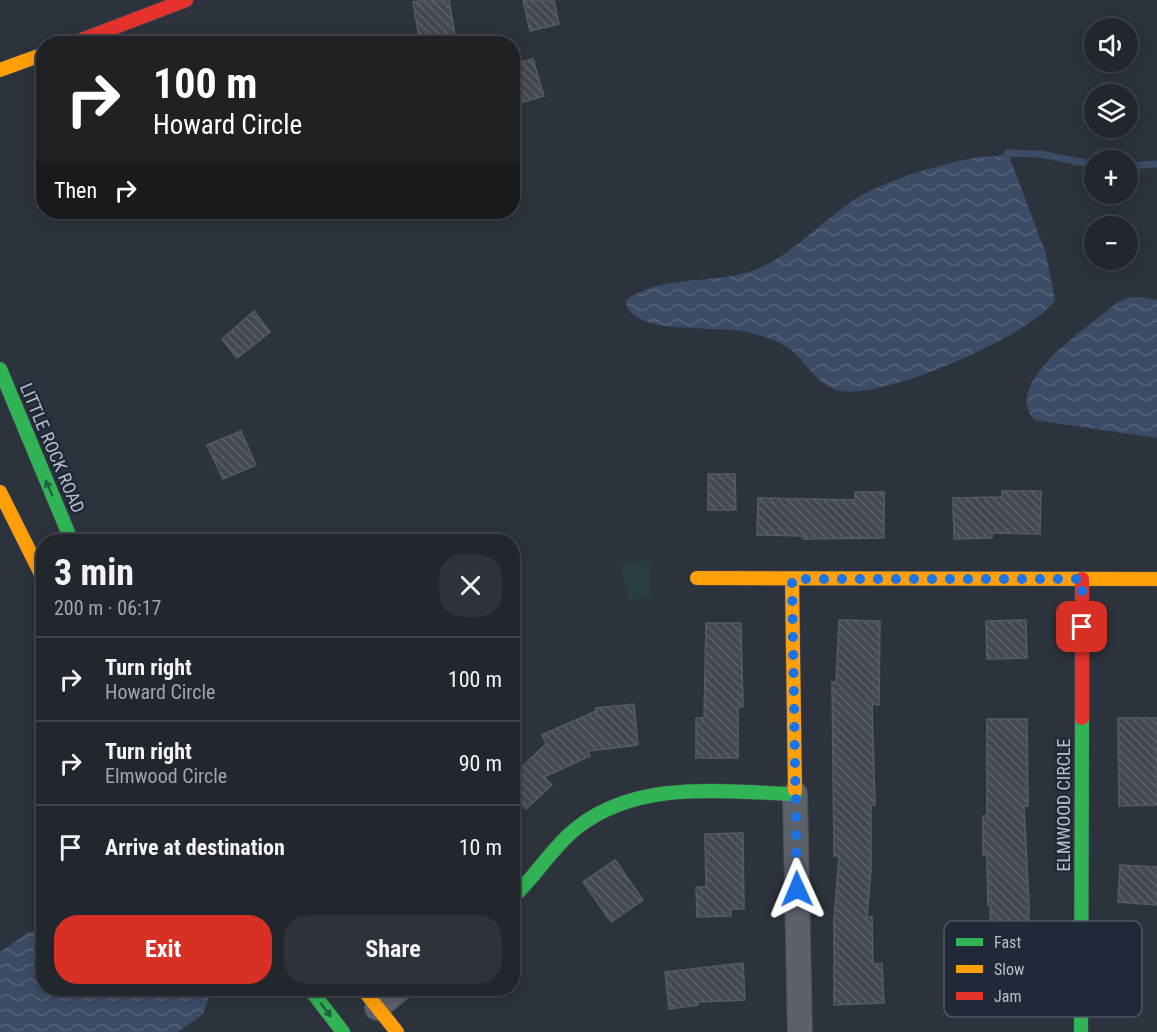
<!DOCTYPE html>
<meta charset="utf-8">
<style>
body{margin:0;font-family:"Roboto Condensed",sans-serif;background:#2e3239;color:#f1f3f6;height:100vh;display:flex;flex-direction:column;font-size:22px;white-space:nowrap}
*{box-sizing:border-box;margin:0}
p{font-size:20px;color:#a2a5aa}
.icon{flex:none;width:33px;height:33px;fill:none;stroke:currentColor;stroke-width:2;stroke-linecap:round;stroke-linejoin:round}
.map{position:relative;flex:1;overflow:hidden}
.panel{position:absolute;left:36px;top:534px;width:484px;height:462px;display:flex;flex-direction:column;background:#22262d;border-radius:24px;box-shadow:0 3px 15px #0003,0 0 0 2px #3f4349}
.panel>*{flex:none}
.guide{position:absolute;left:36px;top:36px;width:484px;height:183px;border-radius:24px;box-shadow:0 3px 15px #0003,0 0 0 2px #3f4349;background:#202124;color:#fff;overflow:hidden}
.controls{position:absolute;left:1084px;top:18px;display:grid;gap:12px}
.controls a{display:grid;place-items:center;width:54px;height:54px;border-radius:50%;background:#22262d;box-shadow:0 3px 15px #0003,0 0 0 2px #3f4349;font-size:30px}
.pin{position:absolute;display:grid;place-items:center;width:51px;height:51px;color:#fff;margin:-26px;border-radius:12px;box-shadow:0 3px 9px #0006}
.me{position:absolute;width:66px;margin:-33px;rotate:359deg;stroke-linejoin:round;filter:drop-shadow(0 0 4px #0008)}
.turn{display:flex;align-items:center;gap:21px;height:126px;padding:0 18px;font-size:27px}
.turn .icon{width:78px;height:78px;stroke-width:2.5}
.turn b{display:block;font-size:42px;line-height:51px}
.then{display:flex;align-items:center;height:57px;padding:0 18px;background:#0003;gap:12px;font-size:22px}
.round{display:grid;place-items:center;flex:none;width:63px;height:63px;border-radius:24px;background:#2e3239}
.summary{display:flex;align-items:center;justify-content:space-between;height:102px;padding:0 18px}
h1{font-size:36px;font-weight:700;line-height:45px}
.action{display:flex;gap:12px;margin-top:auto;padding:12px 18px}
.action a{flex:1;height:69px;border-radius:24px;background:#d93025;color:#fff;font-size:24px;font-weight:700;line-height:69px;text-align:center}
.action a+a{background:#2e3239;color:#f1f3f6}
ul{padding:0;list-style:none}
li{display:flex;align-items:center;gap:18px;height:84px;padding:0 18px;border-top:2px solid #3f4349}
li div{flex:1}
li b{display:block;font-size:22px}
li em{font-style:normal}
.map>svg:first-child{display:block}
.green{fill:#2a3d42}
.water{fill:url(#water-waves)}
.lines{fill:none;stroke-linecap:round;stroke-linejoin:round}
.stream{stroke:#3c4c66;stroke-width:7}
.building{fill:url(#building-back-hatch);stroke:#555b63;stroke-width:1.5}
.street-casing{stroke:#4b4f56;stroke-width:26}
.fast-casing{stroke:#4b4f56;stroke-width:15}
.slow-casing{stroke:#4b4f56;stroke-width:15}
.jam-casing{stroke:#4b4f56;stroke-width:15}
.street{stroke:#5d6169;stroke-width:24}
.fast{stroke:#30b455;stroke-width:14}
.slow{stroke:#ff9f0a;stroke-width:14}
.jam{stroke:#e5322d;stroke-width:14}
.oneway{fill:#266143}
.route{stroke:#1a73e8;stroke-width:10;stroke-dasharray:0 18}
.labels{text-anchor:middle;stroke-width:5;stroke-linejoin:round;paint-order:stroke}
.street-label{font-size:18px;fill:#b8bfcb;stroke:#202937}
.key{fill:#202937;stroke:#4e5663;stroke-width:1.5}
.key-label{font-size:16px;fill:#b8bfcb}
</style>
<div class="map">
<svg width="1157" height="1032" viewBox="0 0 1157 1032">
<defs>
<pattern id="water-waves" width="16" height="10" patternUnits="userSpaceOnUse" patternTransform="scale(1.5)"><rect width="16" height="10" fill="#3c4c66"/><path d="M0 5q4-4 8 0t8 0" fill="none" stroke="#56647b"/></pattern>
<pattern id="building-back-hatch" width="6" height="6" patternUnits="userSpaceOnUse" patternTransform="scale(1.5)"><rect width="6" height="6" fill="#444850"/><path d="M-1 5l2 2M0 0l6 6M5-1l2 2" fill="none" stroke="#5d6168"/></pattern>
</defs>
<rect width="100%" height="100%" fill="#2d333c"/>
<path class="green" d="M647 560 650 563V598L628 600 621 564Z"/>
<path class="water" d="M1008 153 1046 254 1055 300C1031 336 884 399 841 391 818 387 808 364 792 351 778 340 764 336 746 332 716 326 664 332 638 318 632 315 629 310 626 305L627 299C667 272 722 287 764 266 804 246 835 206 876 188 907 174 939 165 972 158 984 156 998 158 1008 153Z
M1142 297 1157 300V438L1035 420C1003 389 1072 338 1094 321 1104 314 1116 301 1128 298 1133 297 1138 297 1142 297Z
M43 930 44 988 212 989 203 1014 178 1032H0V952L27 933Z"/>
<g class="lines">
<path class="stream" d="M1005 160 1008 153 1040 154 1095 165
M1128 166 1157 164"/>
</g>
<path class="building" d="M423 0H449L455 35 420 42 413 2Z
M523 0H554L559 24 530 31Z
M533 59 544 96 523 102 513 64Z
M254 311 270 332 237 358 222 339Z
M241 431 256 465 223 479 207 445Z
M708 474H735L736 510H708Z
M1002 491H1041L1040 534 992 533V538L954 539 953 498 1002 497Z
M855 492H884V538L803 539V536L757 535 758 498 855 500Z
M839 620 880 621 879 705 872 704 875 805 871 806V869L867 918 872 917 873 964 882 963 884 1003 834 1005V918L839 856H834L832 682H836Z
M1026 620 1027 658 987 659 986 621Z
M706 623H741L743 707H738V758H696V718H704Z
M634 704 638 745 588 751 590 756 544 777 552 785 526 809 513 795V775L546 744 542 735 596 711V708Z
M1118 718H1157V805L1119 806Z
M987 719H1027L1028 806H1024L1029 904 1027 996 993 998 990 905H988L987 855H983V816H987Z
M743 833 744 909H731V916L697 917 696 887H706L705 834Z
M615 860 643 900 611 922 583 882Z
M1120 865 1157 867V905L1118 902Z
M743 963 745 1000 698 1002V1005L669 1009 665 972Z"/>
<g class="lines">
<defs>
<path id="street" d="M795 794 800 1032
M377 1008 401 988"/>
<path id="fast" d="M0 369 72 542
M513 897C536 876 553 846 578 827 640 779 723 792 795 794V790
M309 988 343 1032
M1081 1032 1082 718"/>
<path id="slow" d="M0 70 44 54
M0 492 44 580
M697 578 1157 579
M792 579 795 790
M362 988 397 1032"/>
<path id="jam" d="M71 44 186 0
M1082 718V579"/>
</defs>
<use href="#street" class="street-casing"/>
<use href="#fast" class="fast-casing"/>
<use href="#slow" class="slow-casing"/>
<use href="#jam" class="jam-casing"/>
<use href="#street" class="street"/>
<use href="#fast" class="fast"/>
<use href="#slow" class="slow"/>
<use href="#jam" class="jam"/>
</g>
<defs><path id="oneway-solid" d="M-6-.8H1V-3.2L6.5 0L1 3.2V.8H-6Z" transform="scale(1.5)"/></defs>
<g class="oneway">
<use href="#oneway-solid" transform="translate(49 488) rotate(-114)"/>
<use href="#oneway-solid" transform="translate(326 1010) rotate(52)"/>
</g>
<g class="lines">
<path class="route" d="M797 889 792 579H1082V627"/>
</g>
<g class="labels">
<g class="street-label">
<text transform="translate(52 448) rotate(67)" y="6">LITTLE ROCK ROAD</text>
<text transform="translate(1064 805) rotate(-90)" y="6">ELMWOOD CIRCLE</text>
</g>
</g>
<rect x="944" y="921" width="198" height="96" rx="9" class="key"/>
<rect x="956" y="938" width="27" height="8" fill="#30b455"/>
<rect x="956" y="965" width="27" height="8" fill="#ff9f0a"/>
<rect x="956" y="992" width="27" height="8" fill="#e5322d"/>
<g class="key-label">
<text x="994" y="948">Fast</text>
<text x="994" y="975">Slow</text>
<text x="994" y="1002">Jam</text>
</g>
</svg>
<div class="controls">
<a><svg class="icon" aria-label="sound" viewBox="0 0 24 24"><path d="M4 9h4l5-4v14l-5-4H4zM17 9q2 3 0 6"/></svg></a>
<a><svg class="icon" aria-label="layers" viewBox="0 0 24 24"><path d="M12 4l9 5-9 5-9-5zM3 14l9 5 9-5"/></svg></a>
<a>+</a>
<a>−</a>
</div>
<div class="pin" style="left:1082px;top:627px;background:#d93025"><svg class="icon" aria-label="arrive" viewBox="0 0 24 24"><path d="M6 21V4h12l-3 4 3 4H6"/></svg></div>
<svg class="me" style="left:797px;top:889px" viewBox="-20 -20 40 40"><path d="M0-17L14 15 0 8-14 15z" fill="#1a73e8" stroke="#fff" stroke-width="4"/></svg>
<div class="guide">
<div class="turn"><svg class="icon" aria-label="right" viewBox="0 0 24 24"><path d="M7 20v-9h11M14 6l5 5-5 5"/></svg><div><b>100 m</b>Howard Circle</div></div>
<div class="then">Then<svg class="icon" aria-label="right" viewBox="0 0 24 24"><path d="M7 20v-9h11M14 6l5 5-5 5"/></svg></div>
</div>
<section class="panel">
<div class="summary"><div><h1>3 min</h1><p>200 m · 06:17</p></div><a class="round"><svg class="icon" aria-label="close" viewBox="0 0 24 24"><path d="M6 6l12 12M18 6L6 18"/></svg></a></div>
<ul>
<li><svg class="icon" aria-label="right" viewBox="0 0 24 24"><path d="M7 20v-9h11M14 6l5 5-5 5"/></svg><div><b>Turn right</b><p>Howard Circle</p></div><em>100 m</em></li>
<li><svg class="icon" aria-label="right" viewBox="0 0 24 24"><path d="M7 20v-9h11M14 6l5 5-5 5"/></svg><div><b>Turn right</b><p>Elmwood Circle</p></div><em>90 m</em></li>
<li><svg class="icon" aria-label="arrive" viewBox="0 0 24 24"><path d="M6 21V4h12l-3 4 3 4H6"/></svg><div><b>Arrive at destination</b></div><em>10 m</em></li>
</ul>
<div class="action"><a>Exit</a><a>Share</a></div>
</section>
</div>
